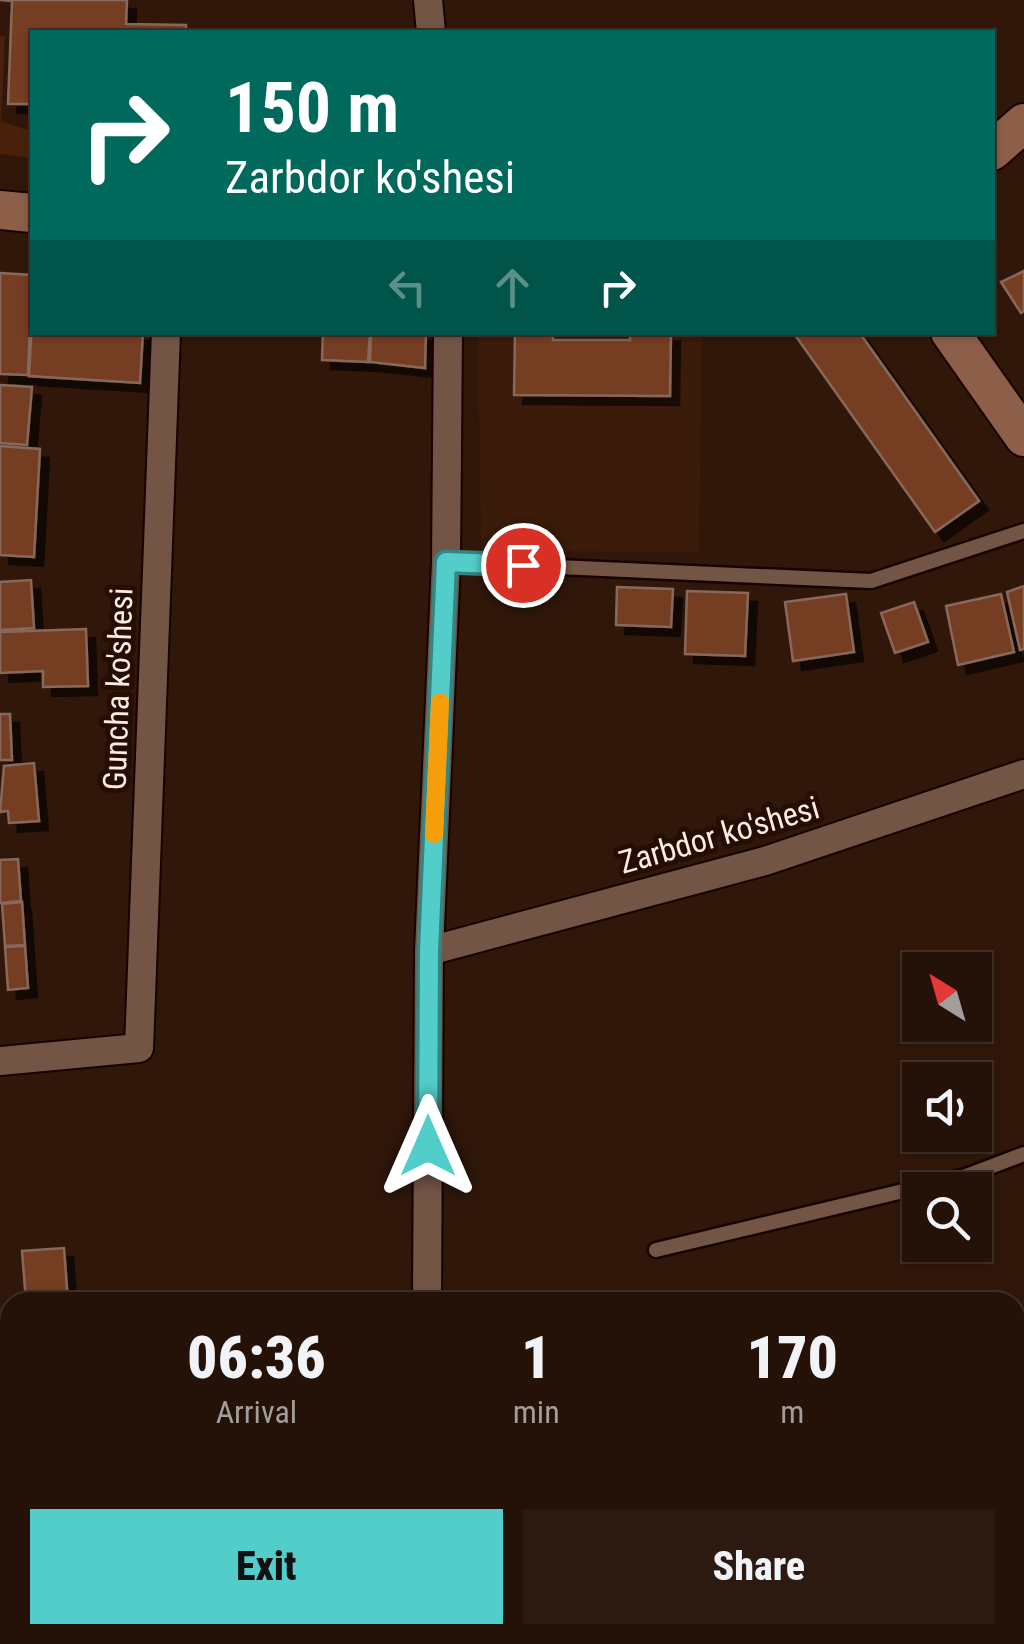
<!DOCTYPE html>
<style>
body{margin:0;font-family:"Roboto Condensed",sans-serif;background:#2c1a12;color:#f1f3f6;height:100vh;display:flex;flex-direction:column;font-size:38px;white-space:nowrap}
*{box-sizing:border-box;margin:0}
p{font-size:32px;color:#a39d9c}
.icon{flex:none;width:55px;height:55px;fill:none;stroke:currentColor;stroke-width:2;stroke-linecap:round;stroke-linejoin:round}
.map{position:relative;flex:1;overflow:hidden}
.details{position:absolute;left:0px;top:1292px;width:1025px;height:352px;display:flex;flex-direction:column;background:#241108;border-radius:30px 30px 0 0;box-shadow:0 2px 8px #0004,0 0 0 2px #413129}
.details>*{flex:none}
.banner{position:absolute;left:30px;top:30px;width:965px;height:305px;border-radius:0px;box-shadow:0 2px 8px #0004,0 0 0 2px #413129;background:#00695c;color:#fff;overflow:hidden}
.needle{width:65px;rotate:323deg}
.buttons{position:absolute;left:902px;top:952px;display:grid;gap:20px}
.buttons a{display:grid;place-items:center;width:90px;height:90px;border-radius:0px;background:#241108;box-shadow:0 2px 8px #0004,0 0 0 2px #413129;font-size:50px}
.pin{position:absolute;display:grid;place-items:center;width:85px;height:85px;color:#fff;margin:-42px;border:5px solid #fff;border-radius:50%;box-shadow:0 2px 10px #0007}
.me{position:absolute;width:110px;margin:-55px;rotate:0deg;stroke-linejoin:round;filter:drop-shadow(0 0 8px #0008)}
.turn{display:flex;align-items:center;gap:35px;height:210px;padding:0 30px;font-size:45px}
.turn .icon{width:130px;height:130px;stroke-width:2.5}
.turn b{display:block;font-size:70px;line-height:85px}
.lanes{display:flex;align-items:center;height:95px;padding:0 30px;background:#0003;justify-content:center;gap:50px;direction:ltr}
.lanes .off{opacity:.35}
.eta{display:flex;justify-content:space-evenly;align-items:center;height:170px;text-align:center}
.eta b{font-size:60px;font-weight:800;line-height:70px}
.action{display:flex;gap:20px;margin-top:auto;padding:20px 30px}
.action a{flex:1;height:115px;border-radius:0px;background:#53cdc9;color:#111;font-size:40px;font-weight:800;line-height:115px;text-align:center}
.action a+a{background:#2c1a12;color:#f1f3f6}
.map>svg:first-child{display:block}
.built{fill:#3b1b0a}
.green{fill:#49210b}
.building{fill:#743e22;stroke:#88685a;stroke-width:2.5;filter:url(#shadow)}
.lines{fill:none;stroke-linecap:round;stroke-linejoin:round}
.lane-casing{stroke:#170300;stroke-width:19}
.street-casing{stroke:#170300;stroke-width:32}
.secondary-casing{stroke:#170300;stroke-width:42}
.lane{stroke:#735546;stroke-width:14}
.street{stroke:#735546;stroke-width:28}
.secondary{stroke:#8d5f48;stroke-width:38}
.route-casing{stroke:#368583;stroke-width:25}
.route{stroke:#53cdc9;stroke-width:18}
.slow{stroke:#f59e0b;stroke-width:18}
.labels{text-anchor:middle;stroke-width:10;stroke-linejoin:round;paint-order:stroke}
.street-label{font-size:32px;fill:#feece3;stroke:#260d03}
</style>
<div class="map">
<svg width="1024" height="1644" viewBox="0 0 1024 1644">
<defs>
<filter id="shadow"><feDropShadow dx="9" dy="9" stdDeviation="0" flood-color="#0009"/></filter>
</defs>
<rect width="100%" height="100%" fill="#30170a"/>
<path class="built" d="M478 333H553L554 340H629L630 333H702L699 552 481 551Z"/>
<path class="green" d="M0 36H5L1 122 32 131V158L0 154Z"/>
<path class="building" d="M0 0H127L126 24 186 25V32H32V104H8L12 1Z
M1024 271V311L1021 313 1001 282Z
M0 273 32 275 28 375 0 374Z
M32 322V332H143L140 383 29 376Z
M323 332H370L368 362 322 360Z
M371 332H426L425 368 370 362Z
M515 332H553V340H630V332H671L670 396 514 395Z
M799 332H859L979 501 935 532 795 335Z
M0 385 32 387 27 445 0 443Z
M0 446 40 449 34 557 0 555Z
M31 580 34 628 0 630V582Z
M1024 586V649L1020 650 1007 592Z
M617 587 673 589 671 627 616 625Z
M687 591 748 593 745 656 685 654Z
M846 594 854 652 793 661 785 602Z
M1001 594 1014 652 958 665 946 606Z
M914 602 928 642 895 653 881 613Z
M86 629 88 686 43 687V671L0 673V632Z
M0 714H10L12 760H0Z
M34 763 39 821 9 823 8 811 0 812 4 766Z
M18 859 21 901 0 903V860Z
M22 902 25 945 5 946 2 904Z
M25 946 28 988 8 990 5 947Z
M64 1248 68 1302H26L22 1251Z"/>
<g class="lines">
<defs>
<path id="lane" d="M446 562 871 581 1024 531
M656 1250 966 1176 1024 1154
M0 1369H10"/>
<path id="street" d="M428 0 431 32
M429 951 765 861 1024 774
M0 1061 139 1048 166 332
M427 1302 429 951 446 562 448 332
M1015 1534H1024"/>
<path id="secondary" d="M992 151 1024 123
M0 210 32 213
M950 332 1024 437
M0 1472 10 1558
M19 1635 20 1644"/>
</defs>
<use href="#lane" class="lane-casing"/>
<use href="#street" class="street-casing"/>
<use href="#secondary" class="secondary-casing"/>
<use href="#lane" class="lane"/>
<use href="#street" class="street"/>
<use href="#secondary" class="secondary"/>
</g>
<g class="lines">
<defs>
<path id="route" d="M428 1146 429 951 446 562 523 565"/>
</defs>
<use href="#route" class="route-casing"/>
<use href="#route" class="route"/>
<path class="slow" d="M434 834 440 702"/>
</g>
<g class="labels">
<g class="street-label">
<text transform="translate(118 689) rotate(-88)" y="11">Guncha ko'shesi</text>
<text transform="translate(719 835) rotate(-16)" y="11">Zarbdor ko'shesi</text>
</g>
</g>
</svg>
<div class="buttons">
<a><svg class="needle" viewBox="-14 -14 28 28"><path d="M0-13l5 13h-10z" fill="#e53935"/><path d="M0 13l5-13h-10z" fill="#a39d9c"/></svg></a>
<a><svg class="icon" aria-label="sound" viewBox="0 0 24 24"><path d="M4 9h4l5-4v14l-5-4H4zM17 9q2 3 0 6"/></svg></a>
<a><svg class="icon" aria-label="search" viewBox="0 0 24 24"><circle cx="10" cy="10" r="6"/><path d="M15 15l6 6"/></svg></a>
</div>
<div class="pin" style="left:523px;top:565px;background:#d93025"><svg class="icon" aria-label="arrive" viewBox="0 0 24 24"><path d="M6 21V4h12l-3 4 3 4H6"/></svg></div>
<svg class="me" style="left:428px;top:1146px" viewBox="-20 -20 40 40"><path d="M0-17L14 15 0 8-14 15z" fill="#53cdc9" stroke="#fff" stroke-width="4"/></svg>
<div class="banner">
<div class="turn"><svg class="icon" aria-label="right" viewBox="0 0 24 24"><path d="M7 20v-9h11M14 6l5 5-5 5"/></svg><div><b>150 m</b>Zarbdor ko'shesi</div></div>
<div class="lanes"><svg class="icon off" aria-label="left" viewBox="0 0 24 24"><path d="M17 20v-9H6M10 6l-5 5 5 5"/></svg><svg class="icon off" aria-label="ahead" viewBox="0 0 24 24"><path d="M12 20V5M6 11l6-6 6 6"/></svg><svg class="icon" aria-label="right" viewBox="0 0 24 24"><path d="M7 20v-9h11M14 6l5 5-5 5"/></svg></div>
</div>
<section class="details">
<div class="eta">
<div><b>06:36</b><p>Arrival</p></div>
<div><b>1</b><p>min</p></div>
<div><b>170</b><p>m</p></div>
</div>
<div class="action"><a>Exit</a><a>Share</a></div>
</section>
</div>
